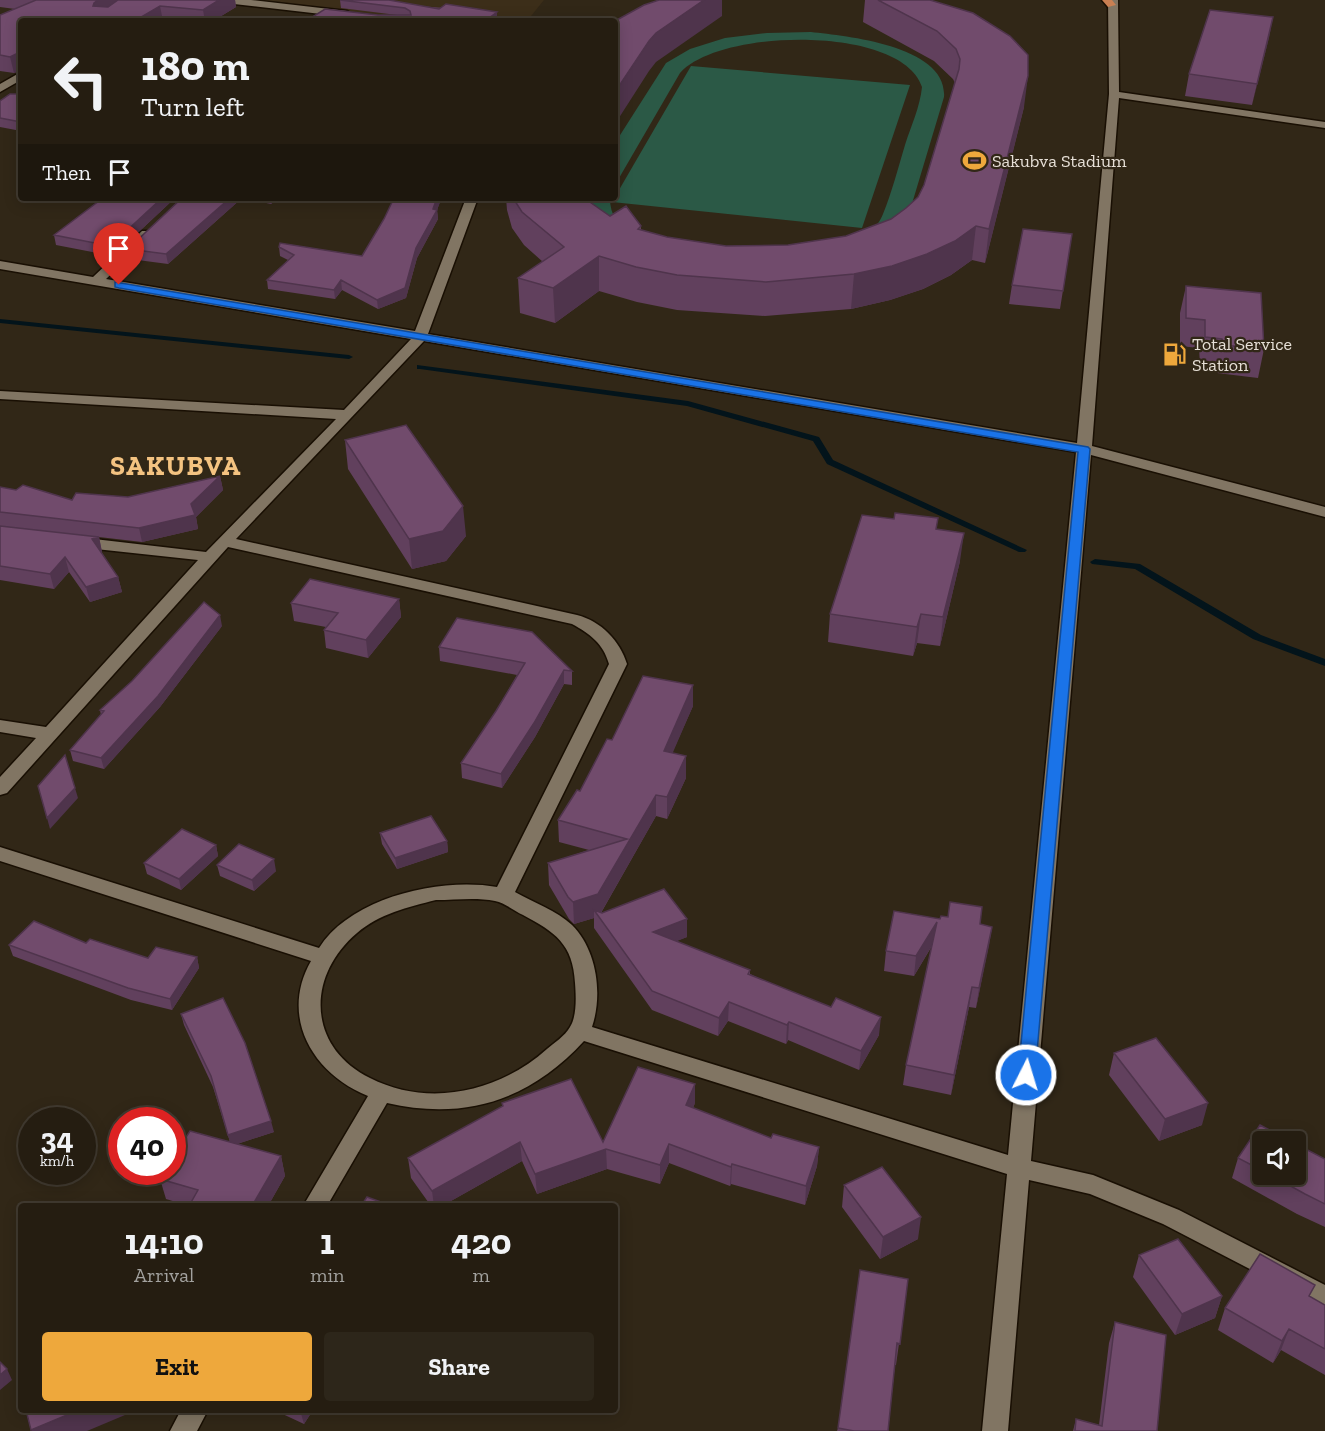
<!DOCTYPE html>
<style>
body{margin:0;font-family:"Zilla Slab",serif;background:#2d261a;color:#f1f3f6;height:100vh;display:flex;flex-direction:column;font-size:22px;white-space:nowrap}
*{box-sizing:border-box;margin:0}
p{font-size:20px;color:#a3a29f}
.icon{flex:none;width:33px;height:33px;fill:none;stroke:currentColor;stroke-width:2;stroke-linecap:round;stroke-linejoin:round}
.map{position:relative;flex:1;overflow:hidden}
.sheet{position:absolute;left:18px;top:1203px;width:600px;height:210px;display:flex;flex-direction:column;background:#251d11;border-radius:6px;box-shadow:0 3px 15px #0003,0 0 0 2px #423b31}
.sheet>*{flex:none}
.guide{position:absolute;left:18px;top:18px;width:600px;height:183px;border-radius:6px;box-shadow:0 3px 15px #0003,0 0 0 2px #423b31;background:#251d11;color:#f1f3f6;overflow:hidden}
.fabs{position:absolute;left:1252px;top:1131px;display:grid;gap:12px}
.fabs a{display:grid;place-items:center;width:54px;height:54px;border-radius:6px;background:#251d11;box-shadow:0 3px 15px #0003,0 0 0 2px #423b31;font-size:30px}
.speed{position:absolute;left:18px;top:1107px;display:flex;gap:12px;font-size:30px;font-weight:700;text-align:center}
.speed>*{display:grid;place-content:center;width:78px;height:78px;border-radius:50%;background:#251d11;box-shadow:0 3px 15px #0003,0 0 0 2px #423b31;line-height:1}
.speed small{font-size:15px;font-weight:400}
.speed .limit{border:9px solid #d22;background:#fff;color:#111}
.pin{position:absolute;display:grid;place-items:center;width:51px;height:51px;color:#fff;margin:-62px -26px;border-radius:50% 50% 50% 0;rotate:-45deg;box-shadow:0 0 6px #0007}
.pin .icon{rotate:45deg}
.me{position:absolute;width:66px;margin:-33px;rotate:5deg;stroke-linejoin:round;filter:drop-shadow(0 0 4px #0008)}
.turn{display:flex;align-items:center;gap:21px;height:126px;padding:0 24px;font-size:27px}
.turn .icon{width:78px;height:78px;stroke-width:2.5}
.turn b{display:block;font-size:42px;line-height:51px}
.then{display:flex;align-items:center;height:57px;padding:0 24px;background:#0003;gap:12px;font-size:22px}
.eta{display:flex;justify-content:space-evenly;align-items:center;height:102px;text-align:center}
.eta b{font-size:36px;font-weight:800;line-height:42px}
.button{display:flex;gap:12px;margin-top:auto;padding:12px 24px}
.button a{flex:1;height:69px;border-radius:6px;background:#eea83c;color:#111;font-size:24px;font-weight:800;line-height:69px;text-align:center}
.button a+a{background:#2d261a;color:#f1f3f6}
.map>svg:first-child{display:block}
.built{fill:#3c2e19}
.green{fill:#2b5946}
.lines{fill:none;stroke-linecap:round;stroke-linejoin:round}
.stream{fill:#03141b;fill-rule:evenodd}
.minor-casing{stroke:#190f03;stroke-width:3}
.highway-casing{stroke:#190f03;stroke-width:3}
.minor{fill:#817563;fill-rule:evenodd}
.highway{fill:#c97f52;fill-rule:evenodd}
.wall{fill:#61405d}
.shaded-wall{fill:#4f344c}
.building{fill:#714b6c;stroke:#4f344c;stroke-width:1.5}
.route{fill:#1a73e8;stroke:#114b97;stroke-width:1.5}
.labels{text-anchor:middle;stroke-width:4.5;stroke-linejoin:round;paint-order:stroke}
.far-poi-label{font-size:18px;fill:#e7e0d7;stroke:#312717;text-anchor:start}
.district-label{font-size:27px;font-weight:bold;letter-spacing:1.5px;fill:#f4c381;stroke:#312717}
</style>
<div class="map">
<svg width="1325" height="1431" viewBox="0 0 1325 1431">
<rect width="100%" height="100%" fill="#312717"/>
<path class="built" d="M250 0H544L527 21H436Z"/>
<path class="green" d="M811 32C847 36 948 46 944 97L908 217C901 231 891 242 877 250 850 265 816 272 785 274 735 279 584 270 585 198H610C609 265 757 267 802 259 825 255 851 248 869 233 875 227 880 222 883 214 892 192 898 168 905 145 911 126 920 107 922 87 902 25 720 28 680 73L615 185V143L666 63 690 49 725 38 767 33Z
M691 66 910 85 862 228 612 202Z"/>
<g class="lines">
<path class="stream" d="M0 319 349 355 353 357 349 359 0 323Z
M417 365 688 401 819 437 833 460 1027 550 1025 552H1019L827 464 813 441 687 406 420 369H417Z
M1095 559 1140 564 1261 635 1325 659V666L1253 639 1135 569 1092 564 1090 562Z"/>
<defs>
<path id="minor" d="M220 0H251L347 11 352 14 347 17 225 3Z
M1108 0H1118L1119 92 1325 122V128L1119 98 1092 446 1325 507V517L1091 455 1031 1161 1093 1175 1179 1210 1325 1285V1308L1163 1224 1090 1194 1029 1180 1008 1431H982L1007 1174 584 1041C530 1100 465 1121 387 1103L327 1206H303L368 1096C313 1074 279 1017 311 961L0 861V847L319 948C351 897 441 877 497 887L609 664C603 643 590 634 572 624L228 547 7 793 0 795V777L36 738 0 732V720L46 727 198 560 77 547 71 545 69 542 71 539 77 537 206 552 336 419 0 399V391L344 410 411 339 0 269V261L93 277 142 231H150L152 234 150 237 106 279 415 331 466 198H478L428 334 1077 443 1109 94ZM424 341 1076 452 1008 1155 592 1027C603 994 597 950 572 925 557 911 533 902 515 892L627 664C620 641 601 621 577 615L236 539ZM436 900C455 900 476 897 495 901 505 903 514 911 523 915 555 932 573 944 575 983 576 996 577 1016 570 1027 565 1036 554 1043 547 1049 499 1092 429 1108 370 1078 307 1047 306 976 357 933 379 914 408 907 436 900Z
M21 72V80L0 92V84Z
M181 1410H208L197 1431H170Z"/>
<path id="highway" d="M1102 0H1112L1116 5 1108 7Z"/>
</defs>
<use href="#minor" class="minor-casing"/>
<use href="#highway" class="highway-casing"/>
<use href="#minor" class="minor"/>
<use href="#highway" class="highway"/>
</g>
<path class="wall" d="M0 0H235L236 7 213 21H21V70L14 73 0 71V15L15 9 0 7Z
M340 0 497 12V20L378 15H397L341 8Z
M865 0H930L1024 107 985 263 972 260 951 275 923 289 890 300 851 309 765 316 677 310 637 302 599 291 555 323 520 313 518 278 543 262 524 245 512 228 507 210 506 198H584L610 216 641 226V230L667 237 726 246 788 245 846 236 891 219 906 208 918 197 924 185 955 83 953 79 934 61 863 22Z
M1273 17 1252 105 1185 96 1189 74Z
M21 85V131L0 127V101L20 94Z
M103 198H175L113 256 56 245 54 235Z
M182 198H279L271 204 242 198 168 264 130 259 128 249Z
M394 198H440V202L437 210 438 219 417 258 406 298 378 309 342 290 335 299 268 289 267 280 288 260 280 256 279 247 362 256 384 219Z
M1072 234 1060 309 1009 304 1012 285Z
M1186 286 1264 349 1258 378 1217 373 1216 367 1200 365 1199 348 1180 346V313Z
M345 440 466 536 446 561 412 569 348 469Z
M220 476 223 490 196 517 198 529 142 542 99 537 102 552H101L118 577 122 592 90 602 69 572 54 589 0 580V487L72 500 128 497Z
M936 529 960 561 940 646 917 643 913 656 828 642 830 614Z
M399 599 401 617 368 658 326 648 324 630 326 627 294 621 291 603Z
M222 626 160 707 104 769 73 761 70 750 101 715 100 710Z
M439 647 572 671V685L564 684 535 737 502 788 462 778 461 763 496 711 517 675 440 661Z
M693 685V706L672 753 686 778 667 819 656 816 601 913 687 937 676 941 750 970V974L879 1035 859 1070 788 1040 786 1044 728 1021 718 1036 652 1010 594 928V918L574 924 569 919 549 885 548 863 589 850 559 842 558 820 580 791 612 740Z
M380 833 447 841 448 852 397 869 382 844Z
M216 845 218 856 181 890 147 874 144 863Z
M217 865 276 871 254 891 220 876Z
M940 919 980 924 992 927 976 1008 969 1007 951 1095 903 1085 906 1065 932 946 914 976 884 971 886 951Z
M86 943 148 958 197 957 199 968 172 1010 131 1000 13 956 9 945Z
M181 1014 274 1132 237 1144 281 1156 285 1176 268 1206H189L166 1199 160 1179 230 1142 213 1087 184 1025Z
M1114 1053 1202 1125 1159 1141 1109 1075Z
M502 1103 603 1142 695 1103 693 1108 771 1138 819 1147 817 1166 805 1205 731 1184 730 1186 669 1163 660 1184 607 1169 537 1194 522 1161 442 1206H431L411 1178 408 1158 502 1107Z
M1263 1142V1174H1296L1325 1159V1227L1297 1214 1232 1178 1238 1158Z
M844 1185 918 1239 880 1259 842 1207Z
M1139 1255 1222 1296 1215 1318 1175 1335 1133 1277Z
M908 1279 896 1365H895L888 1431H837L838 1428Z
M1310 1297 1325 1305V1375L1281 1350 1273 1363 1218 1330 1225 1308Z
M1115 1322 1157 1431H1073L1076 1419 1099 1425 1109 1343Z
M274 1410H313L304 1424Z"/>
<path class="shaded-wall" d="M98 0H125L97 19 93 6 94 3Z
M219 0H235L236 7 213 21H205L203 10Z
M704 0H722V16L656 62 649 71 615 124V92L649 41 656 33Z
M160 6 163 21H138V19Z
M497 12V20L496 21H485Z
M1273 17 1269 38 1252 105 1257 84Z
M18 53 21 70 14 73 10 57Z
M1028 76 1024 107 985 263 989 229Z
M162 198H175L113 256 110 246Z
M230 198H242L168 264 166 254Z
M270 198H279L271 204Z
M435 198H440V202L437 210 438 219 417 258 406 298 378 309 377 300 416 248 433 209Z
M976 226 972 260 951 275 923 289 890 300 851 309 854 274Z
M599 256V291L555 323 553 288Z
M341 280 342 290 335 299 334 290Z
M220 476 223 490 196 517 198 529 142 542 139 528 191 504Z
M463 506 466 536 446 561 412 569 409 539Z
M964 533 960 561 940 646 943 617Z
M99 537 102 552 95 553 92 539Z
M65 557 69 572 54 589 50 574Z
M118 577 122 592 90 602 86 587Z
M399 599 401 617 368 658 366 640Z
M921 614 917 643 913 656 917 627Z
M220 615 222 626 160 707 104 769 101 758Z
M564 670V684L535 737 502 788 501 774Z
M693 685V706L664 773V751Z
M686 756V778L667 819V797Z
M75 788 78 798 50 829 47 818Z
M656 795V816L599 916 594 910V918L574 924 573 902 598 894Z
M447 841 448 852 397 869 395 858Z
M216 845 218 856 181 890 179 879Z
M274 859 276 871 254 891 252 880Z
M687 919V937L653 951V932Z
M937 922 934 942 914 976 916 956Z
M992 927 989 946 976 1008 979 988Z
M197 957 199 968 172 1010 170 999Z
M972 987 969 1007 951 1095 954 1075Z
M729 1002 728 1021 718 1036 719 1018Z
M881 1017 879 1035 859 1070 861 1051Z
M789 1022 788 1040 786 1044 787 1025Z
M695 1084V1103L685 1125 686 1105Z
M1208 1103 1202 1125 1159 1141 1165 1119Z
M271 1121 274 1132 231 1146 228 1135Z
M520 1142 522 1161 442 1206H434L432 1191Z
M669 1144V1163L660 1184V1165Z
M819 1147 817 1166 805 1205 806 1186Z
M606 1149 607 1169 537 1194 535 1174Z
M281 1156 285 1176 268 1206H252Z
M732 1164 731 1184 730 1186 731 1167Z
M921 1217 918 1239 880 1259 883 1237Z
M1222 1296 1215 1318 1175 1335 1182 1314Z
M1289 1329 1281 1350 1273 1363 1282 1341Z
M7 1369 12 1380 0 1390V1375Z
M79 1410H124L125 1415 87 1431H32L31 1430Z
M300 1410H313L304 1424Z"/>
<path class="building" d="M36 0H98L94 3 93 6 108 7 118 0H219L203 10 160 6 138 19 131 18 125 21H21V58H20L18 53 10 57 0 55V15Z
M340 0H389L439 9 446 4 497 12 485 21H306L325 9 378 15H411L410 11 405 8Z
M659 0H704L656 33 649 41 615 92V21L644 5Z
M878 0H930L973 13 1010 36 1028 55V76L989 229 976 226 955 241 927 254 892 266 854 274 766 282 677 275 636 267 599 256 553 288 518 278 564 247 522 212 513 198H584L610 216 626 206 641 226 638 229 667 237 726 246 788 245 846 236 891 219 906 208 918 197 924 185 959 69 960 59 956 49 937 31Z
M1210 10 1273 17 1257 84 1189 74Z
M20 85 21 122 0 118V101L10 94H20Z
M103 198H162L110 246 54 235Z
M182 198H230L166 254 128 249Z
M394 198H437L433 209 437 210 416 248 405 288 377 300 341 280 334 290 267 280 294 255 279 247 280 243 362 256 384 219Z
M1023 229 1072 234 1063 291 1012 285Z
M1186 286 1261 293 1264 349 1223 345 1222 339 1205 337V320L1186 318Z
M406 425 463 506 443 531 409 539 345 440Z
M220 476 191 504 195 515 139 528 0 512V487L16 490 23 485 72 500 76 493 128 497Z
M895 513 938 518 936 529 964 533 943 617 921 614 917 627 830 614 862 515 894 519Z
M0 526 99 537 92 539 118 577 86 587 65 557 50 574 0 566Z
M310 579 399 599 366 640 324 630 338 613 291 603Z
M204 602 220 615 158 696 101 758 70 750 104 711 100 710 132 681Z
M457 618 532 632 572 671 564 670 534 723 501 774 461 763 496 711 525 663 439 647Z
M643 676 693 685 664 751 686 756 667 797 656 795 598 894 573 902 568 897 548 863 627 839 558 820 577 790 580 791 607 739 612 740Z
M65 755 75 788 47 818 38 786Z
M431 816 447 841 395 858 380 833Z
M182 829 216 845 179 879 144 863Z
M239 844 274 859 252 880 217 865Z
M664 889 687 919 653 932 750 970 748 974 831 1007 836 998 881 1017 861 1051 789 1022 787 1025 729 1002 719 1018 652 991 594 910 602 913Z
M950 902 982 907 980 924 992 927 979 988 972 987 954 1075 906 1065 937 922 916 956 886 951 894 911 940 919 941 916 948 917Z
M34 921 86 943 90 939 148 958 156 947 197 957 170 999 128 988 9 945Z
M223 998 245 1043 271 1121 228 1135 211 1076 181 1014Z
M1156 1038 1208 1103 1165 1119 1114 1053Z
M638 1067 695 1084 686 1105 771 1138 773 1134 819 1147 806 1186 732 1164 731 1167 669 1144 660 1165 606 1149 535 1174 520 1142 432 1191 408 1158 503 1106 502 1103 571 1079 603 1142Z
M1260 1125 1292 1142H1263V1171L1238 1158Z
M190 1131 281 1156 252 1206 240 1202 238 1206H189L198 1190 160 1179 165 1172H172V1159Z
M1296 1144 1325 1159V1204L1305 1194 1269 1174H1296Z
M882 1167 921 1217 883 1237 844 1185Z
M367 1197 392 1206H361Z
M1178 1239 1222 1296 1182 1314 1139 1255Z
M1260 1254 1315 1285 1309 1296 1325 1305V1349L1289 1329 1282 1341 1225 1308Z
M860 1270 908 1279 900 1344 897 1343 888 1431H854L838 1428Z
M1115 1322 1166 1335 1157 1431H1075L1076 1419 1102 1426Z
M0 1362 7 1369 0 1375Z
M26 1410H79L31 1430Z"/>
<path class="route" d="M115 282 1088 447 1090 449 1035 1075 1032 1080 1026 1082 1020 1080 1018 1075 1078 452 119 288 115 287Z"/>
<defs>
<symbol id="stadium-bare" viewBox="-9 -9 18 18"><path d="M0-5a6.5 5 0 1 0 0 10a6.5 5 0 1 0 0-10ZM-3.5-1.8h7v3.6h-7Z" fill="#eea83c" stroke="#312717" stroke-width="2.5" paint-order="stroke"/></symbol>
<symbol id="fuel-bare" viewBox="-9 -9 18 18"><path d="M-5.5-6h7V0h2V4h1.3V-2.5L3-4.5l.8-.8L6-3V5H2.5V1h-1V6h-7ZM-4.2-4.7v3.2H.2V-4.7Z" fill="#eea83c" stroke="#312717" stroke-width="2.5" paint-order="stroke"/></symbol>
</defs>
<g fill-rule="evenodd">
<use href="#stadium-bare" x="958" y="144" width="33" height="33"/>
<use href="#fuel-bare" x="1158" y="338" width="33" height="33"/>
</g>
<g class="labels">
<g class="far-poi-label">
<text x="992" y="167">Sakubva Stadium</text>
<text x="1192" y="350">Total Service<tspan x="1192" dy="21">Station</tspan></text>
</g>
<g class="district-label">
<text x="176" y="475">SAKUBVA</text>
</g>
</g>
</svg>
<div class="fabs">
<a><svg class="icon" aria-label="sound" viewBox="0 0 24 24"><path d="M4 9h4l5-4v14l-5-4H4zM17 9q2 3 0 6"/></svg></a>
</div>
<div class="speed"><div>34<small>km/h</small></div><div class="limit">40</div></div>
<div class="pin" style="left:119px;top:285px;background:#d93025"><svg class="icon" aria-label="arrive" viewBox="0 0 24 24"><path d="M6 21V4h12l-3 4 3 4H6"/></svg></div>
<svg class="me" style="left:1026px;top:1075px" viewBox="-20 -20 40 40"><circle r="17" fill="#1a73e8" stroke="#fff" stroke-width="3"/><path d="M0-11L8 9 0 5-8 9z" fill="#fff"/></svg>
<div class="guide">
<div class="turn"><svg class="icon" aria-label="left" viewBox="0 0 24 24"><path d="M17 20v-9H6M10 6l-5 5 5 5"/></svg><div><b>180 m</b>Turn left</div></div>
<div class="then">Then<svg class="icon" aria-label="arrive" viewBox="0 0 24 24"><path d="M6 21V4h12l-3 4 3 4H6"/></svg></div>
</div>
<section class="sheet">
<div class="eta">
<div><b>14:10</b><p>Arrival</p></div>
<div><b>1</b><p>min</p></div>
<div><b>420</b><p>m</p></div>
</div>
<div class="button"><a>Exit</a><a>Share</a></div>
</section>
</div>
